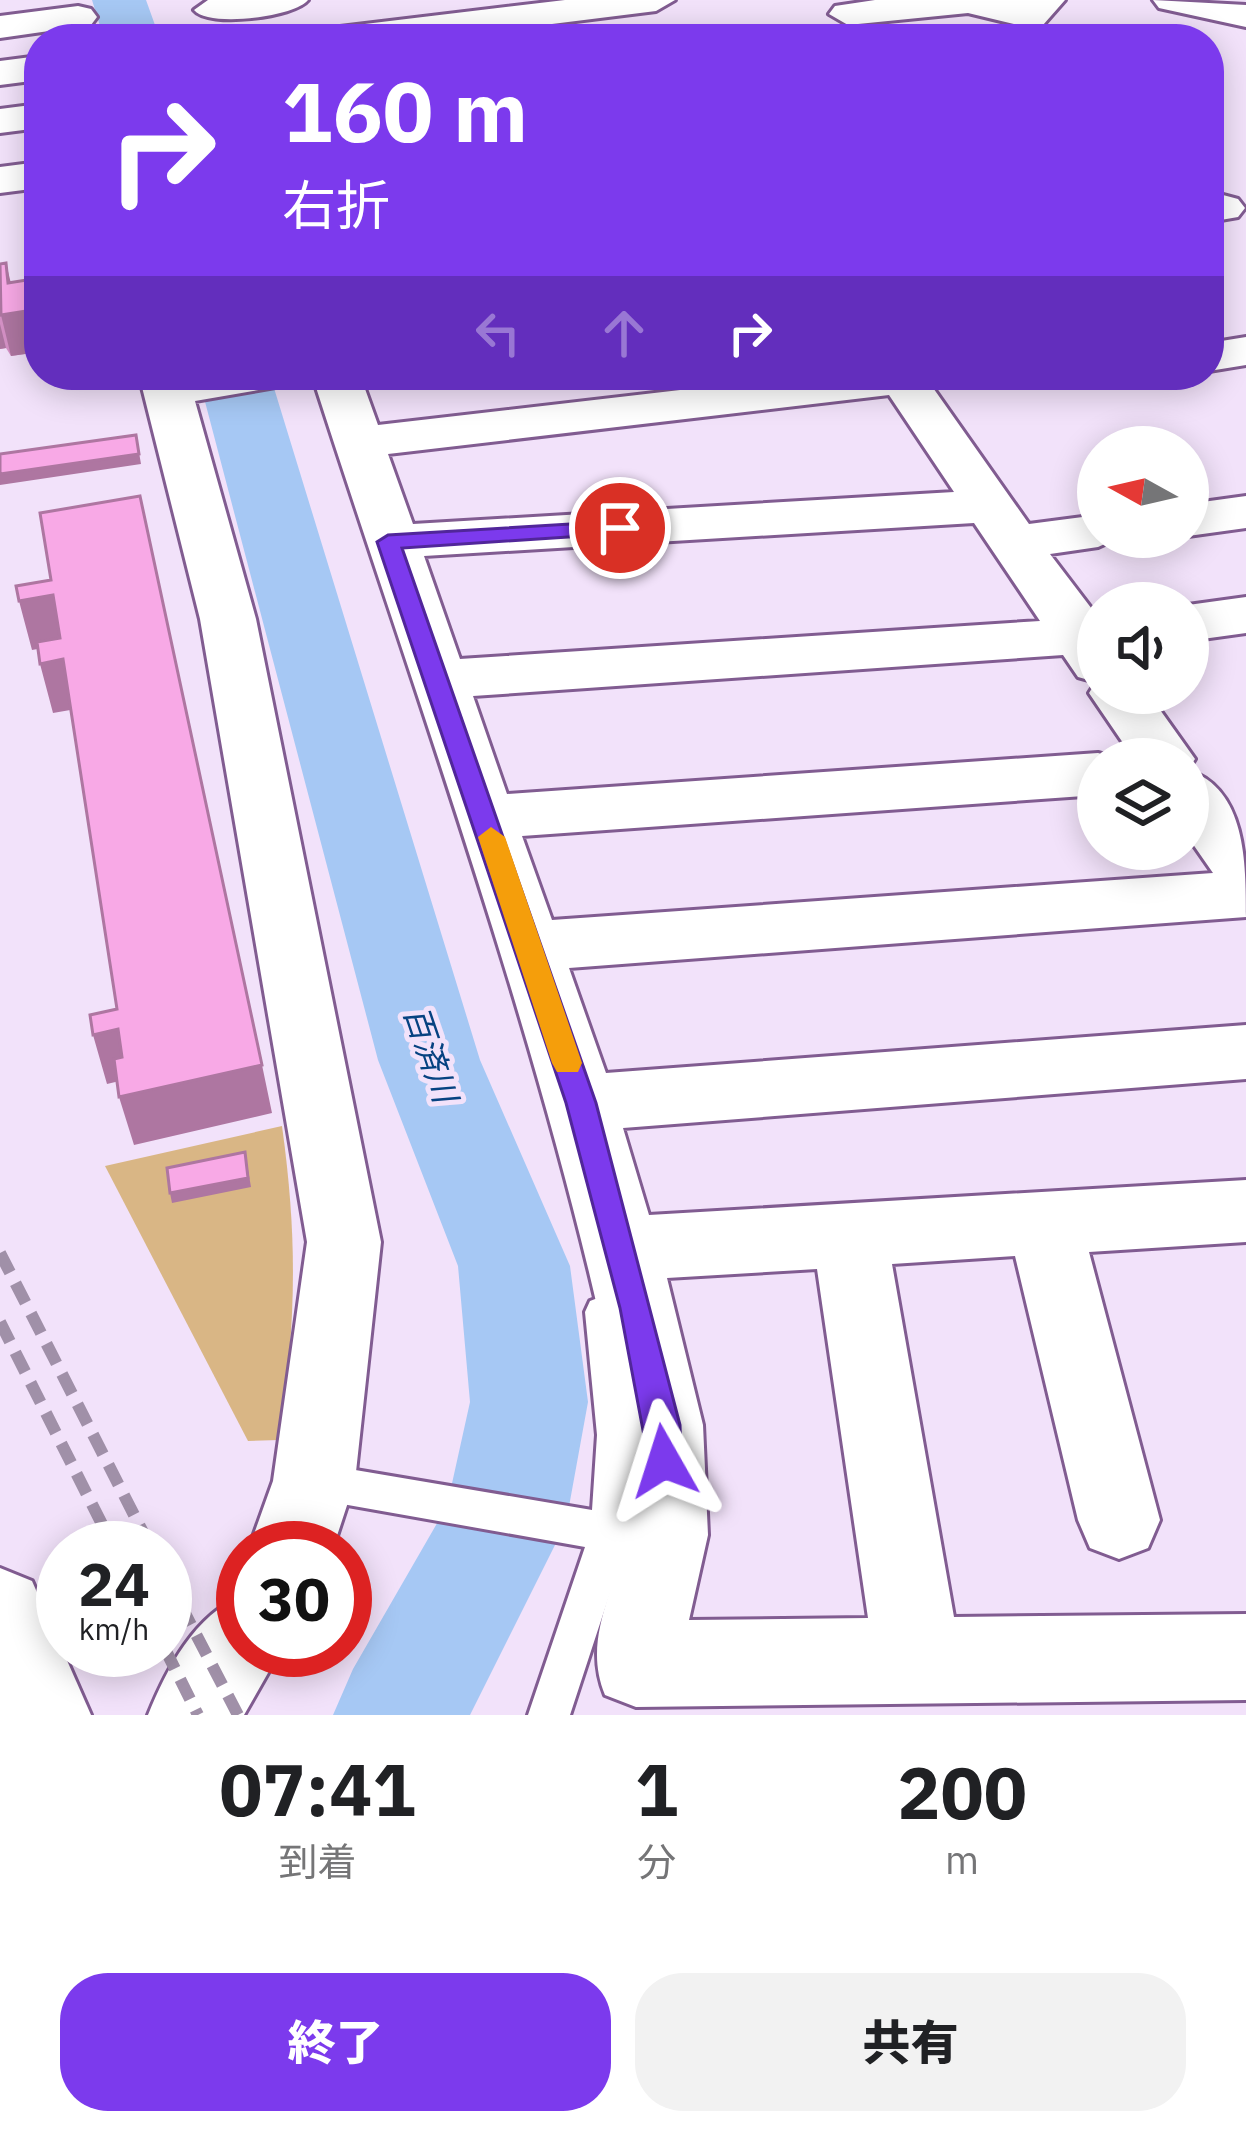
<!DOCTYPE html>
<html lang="ja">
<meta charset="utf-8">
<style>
body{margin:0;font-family:"IBM Plex Sans","Noto Sans JP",sans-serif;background:#f2f2f2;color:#202124;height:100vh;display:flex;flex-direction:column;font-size:45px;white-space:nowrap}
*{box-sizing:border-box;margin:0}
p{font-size:39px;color:#757577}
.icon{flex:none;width:66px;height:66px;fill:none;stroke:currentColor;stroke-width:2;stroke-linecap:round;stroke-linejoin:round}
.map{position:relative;height:1715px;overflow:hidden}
.details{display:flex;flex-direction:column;background:#fff;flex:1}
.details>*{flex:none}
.top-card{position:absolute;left:24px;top:24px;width:1200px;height:366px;border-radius:48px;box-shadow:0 6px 30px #0003;background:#7c3aed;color:#fff;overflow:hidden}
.needle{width:78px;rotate:278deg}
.fabs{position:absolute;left:1077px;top:426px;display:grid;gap:24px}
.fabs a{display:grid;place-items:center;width:132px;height:132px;border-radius:50%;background:#fff;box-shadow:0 6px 30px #0003;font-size:60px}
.speed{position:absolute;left:36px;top:1521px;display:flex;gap:24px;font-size:60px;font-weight:700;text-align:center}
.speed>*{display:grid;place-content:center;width:156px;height:156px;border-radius:50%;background:#fff;box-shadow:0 6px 30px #0003;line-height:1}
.speed small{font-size:30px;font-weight:400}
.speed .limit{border:18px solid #d22;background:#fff;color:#111}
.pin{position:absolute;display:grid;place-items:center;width:102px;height:102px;color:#fff;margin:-51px;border:6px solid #fff;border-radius:50%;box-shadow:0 3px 12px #0007}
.me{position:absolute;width:132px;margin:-66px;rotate:354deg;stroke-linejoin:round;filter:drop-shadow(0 0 9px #0008)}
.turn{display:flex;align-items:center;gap:42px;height:252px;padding:0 60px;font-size:54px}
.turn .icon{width:156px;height:156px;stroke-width:2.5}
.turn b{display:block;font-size:84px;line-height:102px}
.lanes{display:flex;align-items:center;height:114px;padding:0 60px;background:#0003;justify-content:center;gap:60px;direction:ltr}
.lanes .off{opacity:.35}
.eta{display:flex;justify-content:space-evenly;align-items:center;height:204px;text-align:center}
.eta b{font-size:72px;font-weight:800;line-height:84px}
.cta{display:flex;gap:24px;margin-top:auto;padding:24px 60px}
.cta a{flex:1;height:138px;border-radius:48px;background:#7c3aed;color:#fff;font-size:48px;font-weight:800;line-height:138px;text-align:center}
.cta a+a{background:#f2f2f2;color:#202124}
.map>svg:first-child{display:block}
.green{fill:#d9b685}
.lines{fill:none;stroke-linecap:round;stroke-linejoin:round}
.river{fill:#a6c8f4;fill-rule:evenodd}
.service-casing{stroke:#815c91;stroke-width:6}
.minor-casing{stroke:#815c91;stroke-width:6}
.tertiary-casing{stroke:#815c91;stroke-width:6}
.service{fill:#fff;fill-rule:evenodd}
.minor{fill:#fff;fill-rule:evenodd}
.tertiary{fill:#fff;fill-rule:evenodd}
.rail{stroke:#a090a8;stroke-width:12;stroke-dasharray:22 12;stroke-linecap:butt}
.wall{fill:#d591c6}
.shaded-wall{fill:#ae76a1}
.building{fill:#f8a9e6;stroke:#ae76a1;stroke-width:3}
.route{fill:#7c3aed;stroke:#51269a;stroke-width:3}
.slow{fill:#f59e0b}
.labels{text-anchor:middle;stroke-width:10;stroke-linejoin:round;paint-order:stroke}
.water-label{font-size:33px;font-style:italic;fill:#064281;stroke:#f2e2fa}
</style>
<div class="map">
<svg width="1246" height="1715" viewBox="0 0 1246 1715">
<rect width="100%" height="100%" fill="#f2e2fa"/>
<path class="green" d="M282 1126C298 1242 296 1325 279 1440L248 1441 105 1166Z"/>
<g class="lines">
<path class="river" d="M92 0H146L160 39H104Z
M198 375H270L480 1060 570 1266 588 1402 566 1523 470 1715H333L353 1669 447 1506 470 1402 458 1266 378 1060Z"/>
<defs>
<path id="service" d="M603 1296 616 1301 621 1312 635 1435 630 1532 570 1715H528L585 1547 314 1499 300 1494 295 1481 300 1468 314 1463 592 1510 597 1435 585 1312 590 1301Z"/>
<path id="minor" d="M308 0C295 17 208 28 194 10L208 0Z
M565 0H675L656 11 432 39H321L340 27Z
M875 0H1065L1043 25 1030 28 968 13 848 25 829 14 835 6Z
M1153 0 1246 5V27L1159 8Z
M78 6 91 9 97 17 91 25 0 38V16Z
M39 56V80L0 85V61Z
M39 104V128L0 133V109Z
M39 162V188L0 193V167Z
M1223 195 1238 199 1245 208 1238 217 1209 222V196Z
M1246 337V365L1209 371V343Z
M139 375H294L287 385 195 401 256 619 381 1242 355 1481 333 1548H249L273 1481 307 1242 200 619Z
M312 375H360L378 425 810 375H924L1029 524 1098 515V537H1120L1098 547 1050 554 1098 617V693H1148L1195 759 1188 770C1246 789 1246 862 1246 917L569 968 606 1073 1246 1025V1079L623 1128 649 1215 1246 1180V1242L1089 1252 1160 1520 1148 1548 1119 1559 1090 1548 1078 1520 1015 1256 892 1264 954 1617 1246 1614V1700L636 1707 605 1695C582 1639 615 1594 624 1537 630 1496 626 1442 618 1401 546 1052 420 711 312 375ZM889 395 954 492 413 524 388 454ZM974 523 1040 621 460 659 424 556ZM1063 655 1078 677 1096 682 1089 693 1134 759H1188V837L1213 873 552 920 522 836 1098 795V759H1119L1098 753 507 794 473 696ZM817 1269 868 1618 689 1620 708 1535 703 1425 667 1278Z
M1246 496V528L1188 536V504Z
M1246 597V633L1188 641V605Z
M243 1595V1650H281L244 1715H148C167 1668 195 1615 243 1595Z"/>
<path id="tertiary" d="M0 1568 32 1581 91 1715H0Z"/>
</defs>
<use href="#service" class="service-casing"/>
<use href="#minor" class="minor-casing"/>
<use href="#tertiary" class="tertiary-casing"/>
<use href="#service" class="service"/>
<use href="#minor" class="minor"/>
<use href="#tertiary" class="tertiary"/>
<path class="rail" d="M0 1253 151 1548
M0 1322 114 1548
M165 1575 238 1715
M165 1649 198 1715"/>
</g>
<path class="wall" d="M0 264 11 283 39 278V352L11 356 6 348 0 349Z"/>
<path class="shaded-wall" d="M6 263 16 304 39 309V352L11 356 1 315 8 283Z
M0 324 6 348 0 349Z
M136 435 141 464 0 485V474Z
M53 595 65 644 32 650 19 601Z
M63 659 76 709 53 713 40 664Z
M118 1029 132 1078 107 1084 93 1035Z
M262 1065 272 1113 134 1145 119 1097Z
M245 1152 251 1187 172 1203 170 1193Z"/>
<path class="building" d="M6 263 8 283 39 278V309L1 315 0 264Z
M136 435 139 454 0 474V454Z
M140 496 262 1065 119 1097 114 1059 122 1057 118 1029 93 1035 90 1015 117 1009 63 659 40 664 37 642 60 638 53 595 19 601 16 586 51 580 40 513Z
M245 1152 248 1178 170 1193 167 1168Z"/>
<path class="route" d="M620 521 631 528 628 533 402 548 596 1103 680 1425 681 1461 676 1473 664 1478 651 1473 620 1308 566 1103 377 542 388 535Z"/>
<path class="slow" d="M491 827 505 837 582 1063 578 1072H557L552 1063 478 837Z"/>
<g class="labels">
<g class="water-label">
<text transform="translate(431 1054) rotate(71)" y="12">百済川</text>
</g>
</g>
</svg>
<div class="fabs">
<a><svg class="needle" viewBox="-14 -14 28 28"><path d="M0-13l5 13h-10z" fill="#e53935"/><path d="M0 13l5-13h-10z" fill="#757577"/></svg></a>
<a><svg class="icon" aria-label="sound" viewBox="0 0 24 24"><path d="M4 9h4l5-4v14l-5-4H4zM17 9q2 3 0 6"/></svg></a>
<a><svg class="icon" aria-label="layers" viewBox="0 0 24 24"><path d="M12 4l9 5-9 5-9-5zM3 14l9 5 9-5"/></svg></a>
</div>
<div class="speed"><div>24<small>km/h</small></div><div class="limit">30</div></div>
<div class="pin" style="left:620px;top:528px;background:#d93025"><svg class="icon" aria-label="arrive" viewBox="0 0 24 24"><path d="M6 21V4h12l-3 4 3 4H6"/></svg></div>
<svg class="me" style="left:664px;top:1461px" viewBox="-20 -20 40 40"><path d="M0-17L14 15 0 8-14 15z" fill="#7c3aed" stroke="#fff" stroke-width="4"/></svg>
<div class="top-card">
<div class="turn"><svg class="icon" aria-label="right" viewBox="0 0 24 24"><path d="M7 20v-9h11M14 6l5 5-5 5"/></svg><div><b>160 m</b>右折</div></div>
<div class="lanes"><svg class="icon off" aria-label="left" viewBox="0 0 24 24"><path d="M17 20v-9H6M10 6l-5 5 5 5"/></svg><svg class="icon off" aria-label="ahead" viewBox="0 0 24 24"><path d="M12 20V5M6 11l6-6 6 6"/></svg><svg class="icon" aria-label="right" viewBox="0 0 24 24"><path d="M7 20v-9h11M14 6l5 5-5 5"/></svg></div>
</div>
</div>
<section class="details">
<div class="eta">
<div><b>07:41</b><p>到着</p></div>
<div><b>1</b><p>分</p></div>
<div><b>200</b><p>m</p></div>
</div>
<div class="cta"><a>終了</a><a>共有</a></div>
</section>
